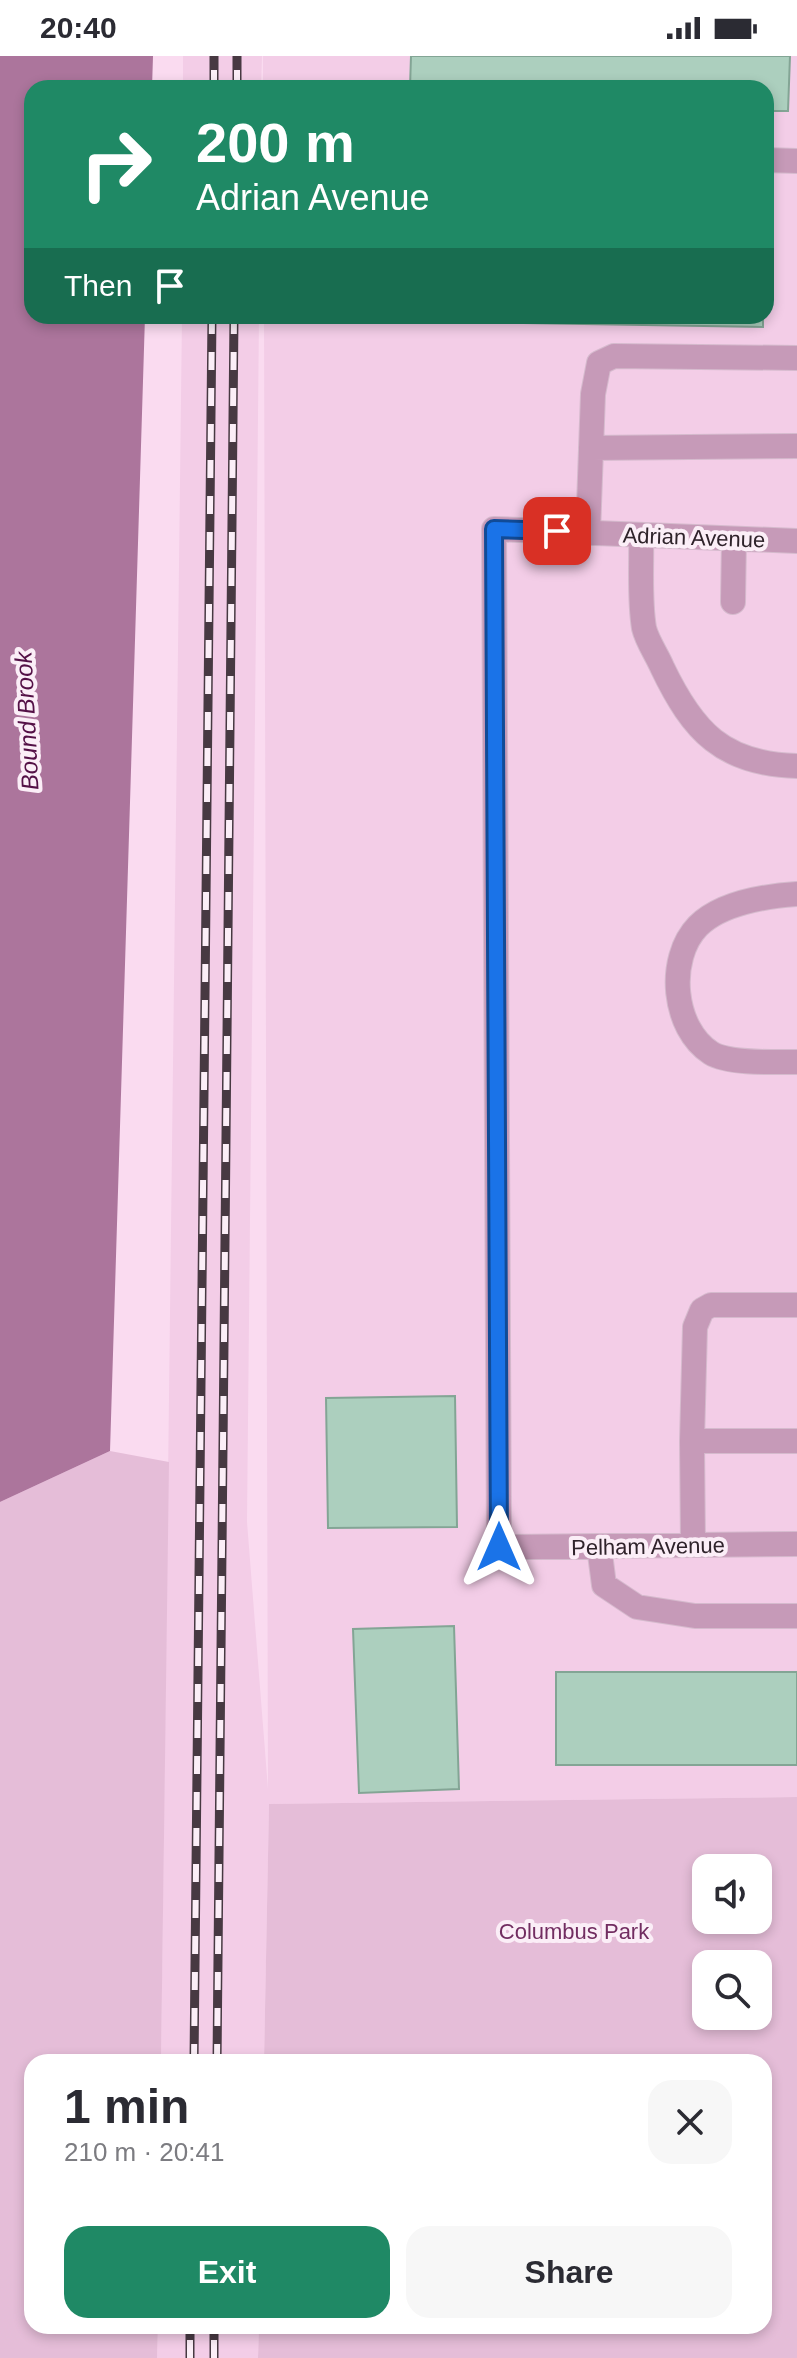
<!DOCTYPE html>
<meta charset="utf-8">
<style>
body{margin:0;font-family:Arial,sans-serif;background:#f7f7f7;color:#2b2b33;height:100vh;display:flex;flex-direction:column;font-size:30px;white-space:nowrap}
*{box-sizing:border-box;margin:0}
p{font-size:26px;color:#7c7c81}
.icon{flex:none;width:44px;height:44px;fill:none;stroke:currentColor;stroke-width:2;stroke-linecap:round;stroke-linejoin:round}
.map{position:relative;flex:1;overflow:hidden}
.sheet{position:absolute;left:24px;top:1998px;width:748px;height:280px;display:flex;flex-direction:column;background:#fff;border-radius:24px;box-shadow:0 4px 12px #0003}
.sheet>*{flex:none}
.hud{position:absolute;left:24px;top:24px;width:750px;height:244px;border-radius:24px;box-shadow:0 4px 12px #0003;background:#1f8965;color:#fff;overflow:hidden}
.tools{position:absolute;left:692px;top:1798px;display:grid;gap:16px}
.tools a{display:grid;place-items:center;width:80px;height:80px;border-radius:16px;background:#fff;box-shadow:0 4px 12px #0003;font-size:40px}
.pin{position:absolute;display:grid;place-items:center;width:68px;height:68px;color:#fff;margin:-34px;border-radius:16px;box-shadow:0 4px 12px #0006}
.me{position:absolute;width:88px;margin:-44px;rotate:0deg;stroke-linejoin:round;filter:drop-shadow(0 0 6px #0008)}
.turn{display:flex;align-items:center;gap:28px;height:168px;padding:0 40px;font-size:36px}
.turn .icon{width:104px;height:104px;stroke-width:2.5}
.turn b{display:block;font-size:56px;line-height:68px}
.then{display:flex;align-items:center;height:76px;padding:0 40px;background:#0003;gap:16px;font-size:30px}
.round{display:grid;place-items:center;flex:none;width:84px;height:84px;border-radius:24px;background:#f7f7f7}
.headline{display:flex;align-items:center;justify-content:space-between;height:136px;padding:0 40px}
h1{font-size:48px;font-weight:700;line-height:60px}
.primary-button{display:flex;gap:16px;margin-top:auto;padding:16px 40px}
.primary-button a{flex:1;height:92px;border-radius:24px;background:#1f8965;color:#fff;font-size:32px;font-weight:700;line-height:92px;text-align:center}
.primary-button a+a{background:#f7f7f7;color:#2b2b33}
.status{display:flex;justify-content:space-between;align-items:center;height:56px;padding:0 40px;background:#fff;direction:ltr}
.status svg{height:22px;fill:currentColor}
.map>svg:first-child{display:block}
.built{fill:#f3cde7}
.green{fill:#e5bdd8;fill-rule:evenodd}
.water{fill:#ac759c}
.building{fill:#accfbe;stroke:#83a595;stroke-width:2}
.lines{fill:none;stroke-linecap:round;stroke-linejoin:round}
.minor-casing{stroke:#d5bacd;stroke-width:26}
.minor{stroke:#c69ab8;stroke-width:24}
.rail-casing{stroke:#473942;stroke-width:9}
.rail{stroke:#fbeef7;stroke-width:6;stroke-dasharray:18;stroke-linecap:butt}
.route-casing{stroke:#114b97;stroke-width:20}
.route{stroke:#1a73e8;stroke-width:14}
.labels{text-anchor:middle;stroke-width:8;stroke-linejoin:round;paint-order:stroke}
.street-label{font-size:22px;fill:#2f232b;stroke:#fbeef7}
.park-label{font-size:22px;fill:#722d61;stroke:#fbeef7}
.water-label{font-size:24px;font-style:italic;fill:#541046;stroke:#fbeef7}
</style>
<div class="status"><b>20:40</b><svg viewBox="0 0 49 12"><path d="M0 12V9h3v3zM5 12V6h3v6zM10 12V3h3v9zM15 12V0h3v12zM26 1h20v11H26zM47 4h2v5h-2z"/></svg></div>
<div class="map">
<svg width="797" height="2302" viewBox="0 0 797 2302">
<rect width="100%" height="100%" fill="#fadbf0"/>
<path class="built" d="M183 0H262L261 32H183Z
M263 0H797V1741L269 1748 264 2006H161L182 260H259L247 1466 268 1733 264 260H766V32H263Z
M158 2270H259L258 2302H157Z"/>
<path class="green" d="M110 1395 169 1406 161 2006H32V2270H158L157 2302H0V1446Z
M797 1741V2302H258L259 2270H764V2006H264L269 1748ZM706 1812H758V1864H706ZM706 1908H758V1960H706Z"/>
<path class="water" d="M0 0H153L152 32H32V260H145L110 1395 0 1446Z"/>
<path class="building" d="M411 0H790L788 55H766V32H410Z
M407 260H763V271L407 265Z
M455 1340 457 1471 328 1472 326 1342Z
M454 1570 459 1733 359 1737 353 1573Z
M556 1616H797V1709H556Z"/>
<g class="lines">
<defs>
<path id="minor" d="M766 104 797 105
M591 392 797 390
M588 477 593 338 599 307 614 300 797 302
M641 479C642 509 639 542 644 572 647 585 657 599 662 611 693 676 723 708 797 710
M797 485 494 473 499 1491 797 1488
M733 546 734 483
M797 838C766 840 721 847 698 870 666 903 673 973 711 997 729 1008 775 1006 797 1006
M692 1385 695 1271 702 1254 711 1249H797
M693 1489 692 1385H797
M599 1490 604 1529 637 1551 695 1560H797"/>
</defs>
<use href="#minor" class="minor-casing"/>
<use href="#minor" class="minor"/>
<defs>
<path id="rail" d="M214 32V0
M237 32V0
M194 2006 212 260
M217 2006 234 260
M190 2302V2270
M214 2302V2270"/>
</defs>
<use href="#rail" class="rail-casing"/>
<use href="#rail" class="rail"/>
</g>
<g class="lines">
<defs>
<path id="route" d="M499 1491 494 473 557 475"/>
</defs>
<use href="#route" class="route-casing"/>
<use href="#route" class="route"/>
</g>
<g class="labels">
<g class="street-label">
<text transform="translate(694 481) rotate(2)" y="8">Adrian Avenue</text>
<text transform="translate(648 1490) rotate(-1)" y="8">Pelham Avenue</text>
</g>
<g class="park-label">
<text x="574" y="1883">Columbus Park</text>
</g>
<g class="water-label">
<text transform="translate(27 665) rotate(-93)" y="8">Bound Brook</text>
</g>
</g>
</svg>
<div class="tools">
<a><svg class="icon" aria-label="sound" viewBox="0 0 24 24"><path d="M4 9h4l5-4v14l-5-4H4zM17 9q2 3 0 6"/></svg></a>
<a><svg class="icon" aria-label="search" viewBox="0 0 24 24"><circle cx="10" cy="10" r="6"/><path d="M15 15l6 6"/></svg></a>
</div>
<div class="pin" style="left:557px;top:475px;background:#d93025"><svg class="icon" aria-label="arrive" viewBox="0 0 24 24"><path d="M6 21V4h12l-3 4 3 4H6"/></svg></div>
<svg class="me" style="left:499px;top:1491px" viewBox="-20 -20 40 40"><path d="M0-17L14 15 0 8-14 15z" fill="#1a73e8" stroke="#fff" stroke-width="4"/></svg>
<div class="hud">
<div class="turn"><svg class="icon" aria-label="right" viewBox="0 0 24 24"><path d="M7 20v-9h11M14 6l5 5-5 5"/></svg><div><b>200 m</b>Adrian Avenue</div></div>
<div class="then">Then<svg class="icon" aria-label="arrive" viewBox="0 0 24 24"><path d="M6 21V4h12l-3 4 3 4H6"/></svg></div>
</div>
<section class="sheet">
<div class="headline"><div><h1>1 min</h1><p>210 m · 20:41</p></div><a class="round"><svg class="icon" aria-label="close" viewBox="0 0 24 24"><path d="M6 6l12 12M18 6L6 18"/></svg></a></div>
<div class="primary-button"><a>Exit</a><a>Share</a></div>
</section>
</div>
